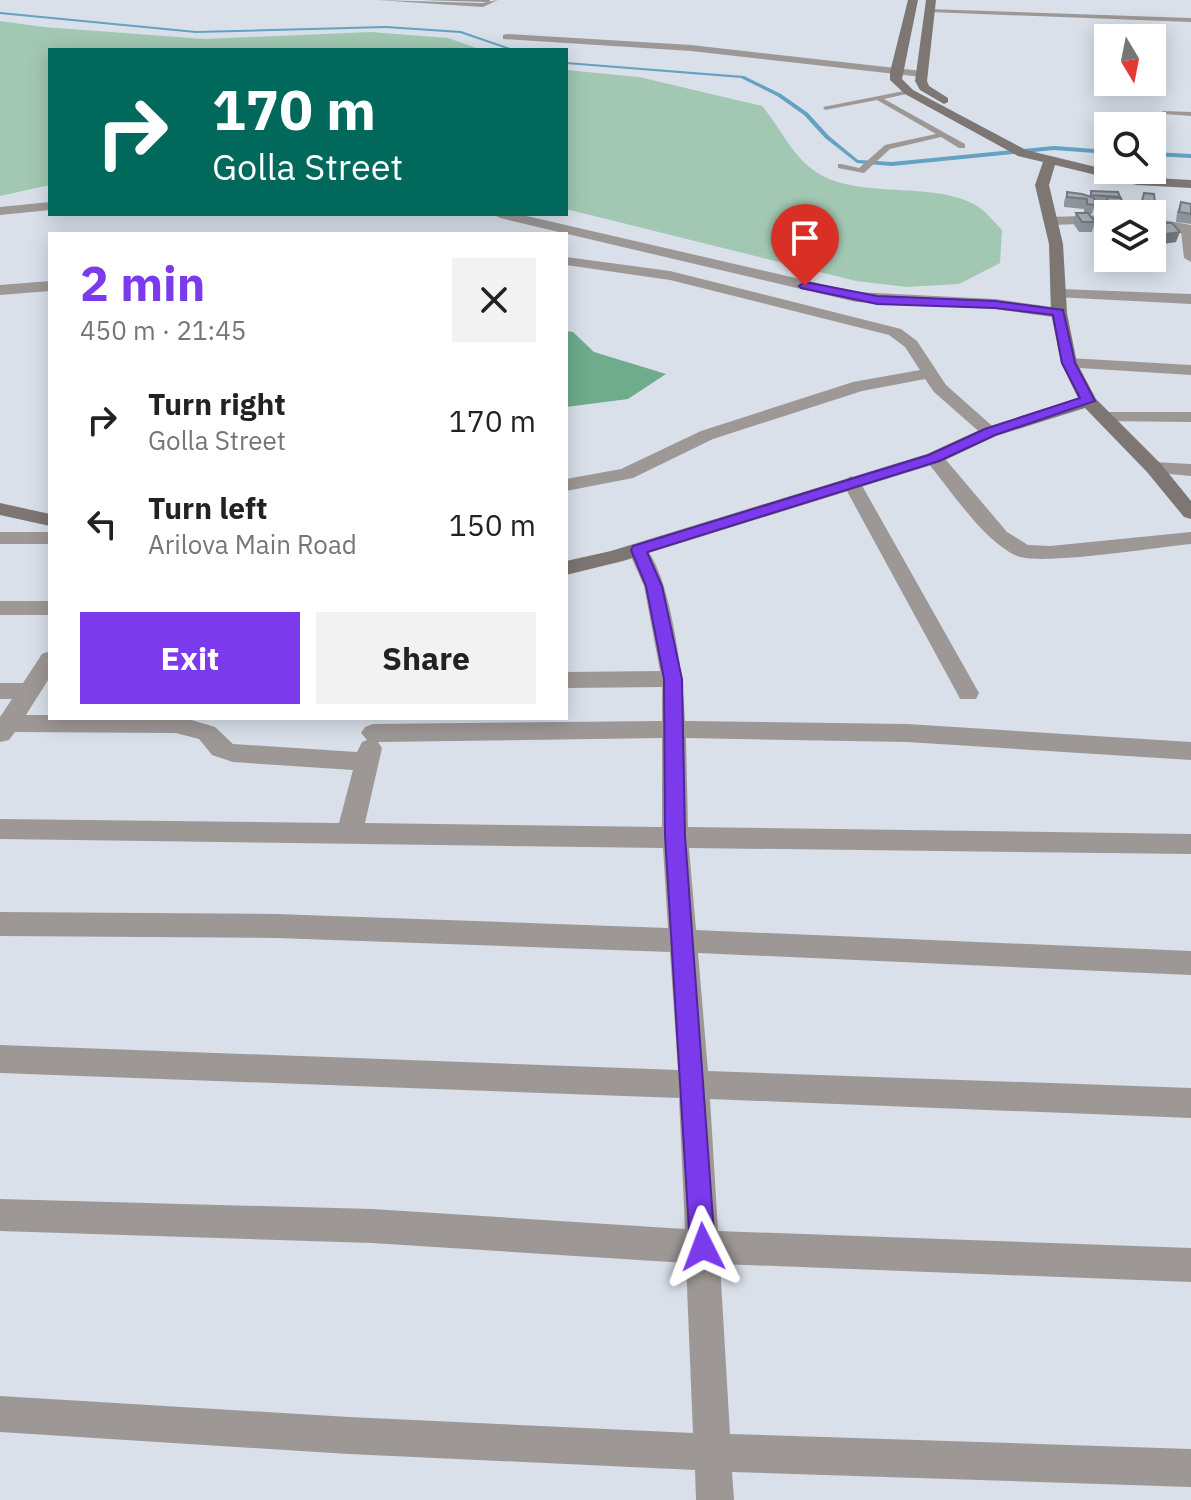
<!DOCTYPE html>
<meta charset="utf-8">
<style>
body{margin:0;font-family:"IBM Plex Sans",sans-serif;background:#f2f2f2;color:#222;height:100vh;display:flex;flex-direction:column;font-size:30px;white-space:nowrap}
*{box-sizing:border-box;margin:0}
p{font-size:26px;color:#767676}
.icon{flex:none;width:44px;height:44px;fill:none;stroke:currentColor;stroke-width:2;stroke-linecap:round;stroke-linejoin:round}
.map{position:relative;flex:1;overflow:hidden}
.side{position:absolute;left:48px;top:232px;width:520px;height:488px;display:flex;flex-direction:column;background:#fff;border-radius:0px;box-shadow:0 4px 20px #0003}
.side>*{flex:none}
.banner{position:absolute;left:48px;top:48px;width:520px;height:168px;border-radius:0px;box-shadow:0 4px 20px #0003;background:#00695c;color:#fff;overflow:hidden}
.needle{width:52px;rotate:170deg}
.controls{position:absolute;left:1094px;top:24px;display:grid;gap:16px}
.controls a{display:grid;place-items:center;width:72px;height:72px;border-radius:0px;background:#fff;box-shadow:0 4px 20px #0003;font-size:40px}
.pin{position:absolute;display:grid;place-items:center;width:68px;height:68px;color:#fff;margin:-82px -34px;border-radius:50% 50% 50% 0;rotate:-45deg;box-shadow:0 0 8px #0007}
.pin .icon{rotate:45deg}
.me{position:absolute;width:88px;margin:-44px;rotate:357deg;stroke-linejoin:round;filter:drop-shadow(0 0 6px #0008)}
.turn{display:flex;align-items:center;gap:28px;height:168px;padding:0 32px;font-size:36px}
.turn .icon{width:104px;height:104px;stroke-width:2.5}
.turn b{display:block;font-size:56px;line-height:68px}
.round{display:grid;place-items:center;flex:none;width:84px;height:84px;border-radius:0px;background:#f2f2f2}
.summary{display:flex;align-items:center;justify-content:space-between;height:136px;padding:0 32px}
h1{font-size:48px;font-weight:800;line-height:60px;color:#7c3aed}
.action{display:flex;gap:16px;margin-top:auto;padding:16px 32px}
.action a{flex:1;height:92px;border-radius:0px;background:#7c3aed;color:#fff;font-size:32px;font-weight:800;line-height:92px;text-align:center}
.action a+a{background:#f2f2f2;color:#222}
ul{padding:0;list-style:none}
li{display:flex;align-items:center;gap:24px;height:104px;padding:0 32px}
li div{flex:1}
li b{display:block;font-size:30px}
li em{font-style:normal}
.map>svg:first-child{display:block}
.green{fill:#a2c8b3}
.forest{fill:#6eac8c}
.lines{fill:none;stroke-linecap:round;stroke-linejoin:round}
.stream{fill:#64a1c2;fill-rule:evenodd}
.lane{fill:#9d9896;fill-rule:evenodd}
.street{fill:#9d9896;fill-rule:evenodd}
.secondary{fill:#7d7672;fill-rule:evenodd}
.wall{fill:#8e949c}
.shaded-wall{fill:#74787f}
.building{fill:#a5acb5;stroke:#74787f;stroke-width:2}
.route{fill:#7c3aed;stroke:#51269a;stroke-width:2}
</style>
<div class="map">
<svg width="1191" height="1500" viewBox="0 0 1191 1500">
<rect width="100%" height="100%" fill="#d9e0ea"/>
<path class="green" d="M0 21 44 27 204 39 371 32 448 38 482 50H50V185L0 196Z
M566 70 639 77 762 106C779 126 791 153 812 169 853 201 927 180 974 204 984 209 993 221 1002 230L1000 263 959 284 907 287 856 281 566 209Z"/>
<path class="forest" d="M566 331 573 332 594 352 666 374 628 399 566 407Z"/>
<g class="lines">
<path class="stream" d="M0 12 196 31 386 26 461 31 516 50H510L460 33 386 28 196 33 0 14Z
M566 62 744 76 781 94 808 113 829 136 858 160 892 162 1054 146 1108 150V154L1054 150 892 166 857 163 825 138 804 115 777 96 741 78 566 64Z
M1152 152 1191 154V158L1152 156Z"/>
<path class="lane" d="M376 0 482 3 498 0 483 7Z
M927 9 1191 18V22L929 12Z
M909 90 911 93 884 99 965 144V148H959L941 137 890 149 864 173 838 168V164H841L859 168 885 145 936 134 877 100 825 110 823 107Z
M1162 111 1191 112V116L1164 114Z"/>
<path class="street" d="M507 34 691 45 922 71 928 74 922 77 691 51 503 39V35Z
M50 202V210L0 215V207Z
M493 214H518L856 292 995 299 1059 308 1067 313 1059 318 995 309 856 302 500 218Z
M1108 215V223L1051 225 1044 221 1051 217Z
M1152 218 1191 225V262L1184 258 1181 231 1152 226Z
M566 257 670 271 901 329 917 341 946 385 999 432 990 437 984 436 934 392 925 379 862 391 713 439 633 478 566 491V479L621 469 701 431 853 382 920 370 905 347 889 335 670 280 566 265Z
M50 281V291L0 295V285Z
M1060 289 1191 294V304L1055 297 1052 294Z
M1069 358 1191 365V375L1063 367 1061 363Z
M1104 412H1191V422L1098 421 1095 417Z
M934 452 941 454 1007 532 1028 545 1050 546 1191 532V544C1158 547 1041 566 1017 556 983 541 951 490 927 462L925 458Z
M1154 462 1191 464V476L1147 472 1145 468 1147 464Z
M851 476 860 482 979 693 976 699H960L957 693 842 482Z
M0 532H50V544H0Z
M638 544C669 552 685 690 685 721L907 724 1191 742V760L907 742 686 738 688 827 1191 834V854L689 848 696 930 1191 951V975L698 953 708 1071 1191 1088V1118L710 1099 718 1231 1191 1248V1282L720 1264 730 1434 1191 1449V1487L732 1472 734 1500H696L695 1470 349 1454 0 1432V1396L349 1417 693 1433 686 1263 372 1243 0 1231V1199L372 1209 685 1229 679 1098 0 1073V1045L678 1070 670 952 276 938 0 936V912L276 914 668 928 663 848 0 839V819L339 823 353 770 233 762 212 755 199 739 176 733 15 732 9 740 0 742V717L12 699H0V683H23L42 654 50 651V677L26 715H50V718H185L215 727 233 744 357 752 362 742 367 740 361 733 365 727 373 724 662 721V687L566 688V672L660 671 644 586 628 550ZM662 738V827L365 823 382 748 378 742Z
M0 601H50V615H0Z"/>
<path class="secondary" d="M908 0H918L902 79 913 90 1026 150 1137 177 1191 180V188L1137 185 1055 165 1049 185 1063 244 1067 313 1077 363 1096 399 1161 464 1191 501V519L1184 517 1147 472 1085 408 996 436 941 462 623 561 566 575V561L611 551 927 454 984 428 1078 398 1061 363 1051 313 1049 244 1035 185 1043 162 1018 156 905 94 890 80V72Z
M926 0H936L927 81 929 86 948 98V102L944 104 920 90 915 81Z
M0 503 50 514V526L0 515Z"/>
</g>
<path class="wall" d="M421 0H490L489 2Z
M1091 191 1120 197 1119 198 1123 207 1122 212 1136 214H1108V216H1106L1104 206 1095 205 1092 214H1089L1095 222 1092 232H1079L1073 223 1076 213H1084V209L1064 207V202L1067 192 1089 196Z
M1144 193 1155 204 1152 214 1139 211Z
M1181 202 1191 204V224L1176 222 1177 212Z
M1160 223 1176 242 1162 244 1157 233Z"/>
<path class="shaded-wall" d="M1180 232 1176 242 1162 244 1165 234Z"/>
<path class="building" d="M1091 191 1118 192 1120 197 1091 195Z
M1067 192 1082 194 1094 198 1095 205 1087 204V199L1067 197Z
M1144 193 1154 194 1155 204 1142 201Z
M1107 197 1121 198 1123 207 1109 206Z
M1181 202 1191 204V214L1179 212Z
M1110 212 1135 213 1136 214H1111Z
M1076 213H1088L1095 222H1082Z
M1160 223H1172L1180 232 1165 234Z"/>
<path class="route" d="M805 282 877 296 995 301 1063 310 1075 363 1095 401 995 435 939 461 647 552 662 586 682 679 685 836 715 1247 712 1256 703 1260 694 1256 690 1247 665 836 664 679 646 586 631 550 633 546 929 455 985 429 1080 398 1062 363 1053 315 995 308 877 304 801 288 799 286Z"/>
</svg>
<div class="controls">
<a><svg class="needle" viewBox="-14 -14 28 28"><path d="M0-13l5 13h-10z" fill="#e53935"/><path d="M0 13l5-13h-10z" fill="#767676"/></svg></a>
<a><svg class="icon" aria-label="search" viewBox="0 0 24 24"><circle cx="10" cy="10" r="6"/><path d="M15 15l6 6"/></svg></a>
<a><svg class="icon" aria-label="layers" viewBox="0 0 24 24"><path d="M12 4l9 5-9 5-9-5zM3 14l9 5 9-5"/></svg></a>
</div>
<div class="pin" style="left:805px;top:286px;background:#d93025"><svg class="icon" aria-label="arrive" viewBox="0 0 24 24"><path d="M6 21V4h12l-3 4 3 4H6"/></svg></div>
<svg class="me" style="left:703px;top:1247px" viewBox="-20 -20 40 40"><path d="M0-17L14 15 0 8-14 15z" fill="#7c3aed" stroke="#fff" stroke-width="4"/></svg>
<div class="banner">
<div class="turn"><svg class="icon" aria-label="right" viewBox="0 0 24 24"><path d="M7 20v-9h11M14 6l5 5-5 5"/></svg><div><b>170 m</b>Golla Street</div></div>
</div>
<section class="side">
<div class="summary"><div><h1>2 min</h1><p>450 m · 21:45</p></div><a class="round"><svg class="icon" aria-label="close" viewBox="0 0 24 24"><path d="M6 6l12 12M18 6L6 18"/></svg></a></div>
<ul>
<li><svg class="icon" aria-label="right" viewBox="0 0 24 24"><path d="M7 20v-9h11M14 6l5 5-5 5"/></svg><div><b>Turn right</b><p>Golla Street</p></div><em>170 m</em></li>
<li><svg class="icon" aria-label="left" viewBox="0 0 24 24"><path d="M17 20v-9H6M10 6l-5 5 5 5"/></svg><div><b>Turn left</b><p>Arilova Main Road</p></div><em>150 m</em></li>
</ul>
<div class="action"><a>Exit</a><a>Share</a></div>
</section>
</div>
